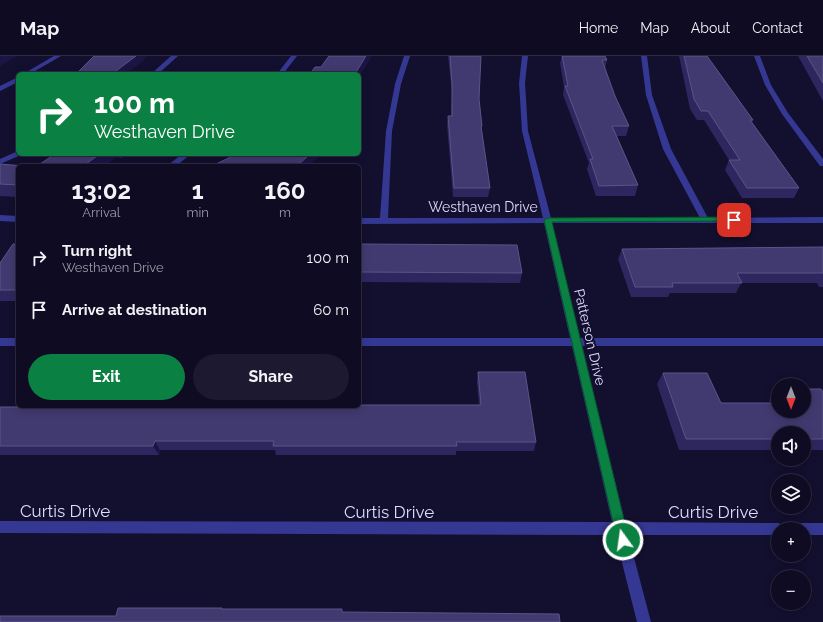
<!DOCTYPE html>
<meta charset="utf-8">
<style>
body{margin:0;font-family:Raleway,sans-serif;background:#1c1930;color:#f1f3f6;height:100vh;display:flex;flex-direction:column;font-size:15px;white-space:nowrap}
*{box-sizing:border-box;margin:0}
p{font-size:13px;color:#9b9ba6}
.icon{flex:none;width:22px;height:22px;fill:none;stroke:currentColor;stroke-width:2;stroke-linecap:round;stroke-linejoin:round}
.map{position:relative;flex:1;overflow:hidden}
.panel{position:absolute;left:16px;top:108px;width:345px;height:244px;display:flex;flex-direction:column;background:#0e0b23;border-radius:6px;box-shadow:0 2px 10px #0003,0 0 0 1px #2e2b41}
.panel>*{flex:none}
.banner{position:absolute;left:16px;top:16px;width:345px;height:84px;border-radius:6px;box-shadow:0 2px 10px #0003,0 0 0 1px #2e2b41;background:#0b8043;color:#fff;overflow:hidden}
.needle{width:26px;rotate:180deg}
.fabs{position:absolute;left:771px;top:322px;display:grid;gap:8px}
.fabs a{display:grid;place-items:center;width:40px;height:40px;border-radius:50%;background:#0e0b23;box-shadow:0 2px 10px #0003,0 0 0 1px #2e2b41;font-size:20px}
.pin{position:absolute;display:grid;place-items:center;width:34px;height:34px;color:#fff;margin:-17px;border-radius:8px;box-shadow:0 2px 6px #0006}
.me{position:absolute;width:44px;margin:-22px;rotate:346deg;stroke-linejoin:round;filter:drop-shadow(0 0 3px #0008)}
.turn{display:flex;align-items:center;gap:14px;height:84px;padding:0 12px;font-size:18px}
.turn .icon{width:52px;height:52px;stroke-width:2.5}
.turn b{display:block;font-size:28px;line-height:34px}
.eta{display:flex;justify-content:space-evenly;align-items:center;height:68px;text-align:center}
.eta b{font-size:24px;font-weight:700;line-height:28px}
.action{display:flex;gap:8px;margin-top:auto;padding:8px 12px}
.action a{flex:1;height:46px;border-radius:24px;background:#0b8043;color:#fff;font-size:16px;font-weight:700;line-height:46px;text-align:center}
.action a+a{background:#1c1930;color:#f1f3f6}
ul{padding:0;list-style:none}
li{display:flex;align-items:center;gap:12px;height:52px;padding:0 12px}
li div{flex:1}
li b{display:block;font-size:15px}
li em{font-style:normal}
header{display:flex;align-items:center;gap:24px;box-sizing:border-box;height:56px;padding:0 20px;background:#0e0b23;border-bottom:1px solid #2e2b41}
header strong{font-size:19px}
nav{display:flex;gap:22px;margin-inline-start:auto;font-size:14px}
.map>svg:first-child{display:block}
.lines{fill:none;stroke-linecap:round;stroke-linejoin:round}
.minor{fill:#353893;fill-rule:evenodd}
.wall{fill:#2e275f}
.shaded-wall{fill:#1b1545}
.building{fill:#413a70;stroke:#5a5487}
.route{fill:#0b8043;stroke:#07532c}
.labels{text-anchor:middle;stroke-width:4;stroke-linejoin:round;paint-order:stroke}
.street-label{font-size:14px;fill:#dfddff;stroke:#130f2f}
.near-street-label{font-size:17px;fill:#dfddff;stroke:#130f2f}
</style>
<header>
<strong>Map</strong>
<nav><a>Home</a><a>Map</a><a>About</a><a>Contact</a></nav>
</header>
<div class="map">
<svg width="823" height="566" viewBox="0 0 823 566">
<rect width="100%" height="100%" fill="#130f2f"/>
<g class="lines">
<path class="minor" d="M54 0H61L30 18H23Z
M171 0H178L158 18H151Z
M291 0H297L283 18H277Z
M404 0H410L401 28 392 75 388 162H543L522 75 519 27 522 0H528L525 27 528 75 551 162H700L663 93 646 39 641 0H647L652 39 671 93 708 162 823 161V167H552L580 282H823V290H582L625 466 778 467 783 469 784 473H778V479H628L651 566H637L615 479 0 477V465L612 466 572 290H359V282H570L544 167 359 168V162H380L386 75 395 28Z
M754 0H760L771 29 788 57 823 103V110H820L782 58 765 29Z
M18 21V26L0 35V30Z
M18 95V98L21 99 0 108V103Z
M182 98H191L176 110H167Z
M0 159 18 160V166L0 165Z
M0 282H18V290H0Z
M802 467H823V479H804V473H796L797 469Z"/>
</g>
<path class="wall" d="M448 0H481L479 43 482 70V77L490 132 488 141H453L447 69 448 60H451L452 37Z
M562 0H605L607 4 605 13 615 40 629 70 626 80H617L638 129 635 140H596L587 113 589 107 563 39 564 31 560 7Z
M679 0H707L753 64 752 66 799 132 794 142H742L725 114 729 104 704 64H697L690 53Z
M798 0H823V45Z
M55 98H128L122 102 117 101Z
M0 108 18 110V141L0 140Z
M18 188V245H0V207Z
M359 188 522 217 520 227 359 226Z
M823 191V231H819L817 227H741L736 237H670L668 241H631L618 203 622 193Z
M478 316 536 386 534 395H456V399H276L275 394H160L159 399H0V351L479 349 477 326Z
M663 317 721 347H771L769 344 778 333V355L823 336V394H804V377H778V394H679L657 328Z"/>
<path class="shaded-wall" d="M0 0H17L0 10Z
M136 0H147L142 6 126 18H112Z
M366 0H372L359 21V18H355Z
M100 98H116L117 101 105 110H83Z
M120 98H128L122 102Z
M310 98H322L309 110H297Z
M360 292 361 302 359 329V302Z
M155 385 160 394 159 399 153 390Z"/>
<path class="building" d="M94 0H136L112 18H76Z
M329 0H366L355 18H310L315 11H321Z
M450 0H481L479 43 482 70H481L490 132H454L448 60H452V28Z
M562 0H605L607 4H602L615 40 629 70H612L638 129 599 130 590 103H593L565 30H568Z
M684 0H707L753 64H750L799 132H747L729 104H740L708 55H701L694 43Z
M807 0H823V27Z
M55 98H100L83 110H37Z
M237 98H310L297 110H216L214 109Z
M0 108 25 110H18V129L0 128Z
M13 188H18V234H0V207Z
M359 188 517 189 522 217 359 216Z
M823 191V217H737L742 227H672L673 231H635L622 193Z
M478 316H525L536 386H456L457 390H273L274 385H155L153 390H0V351L359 350V349H481Z
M663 317H707L721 347H778V355H804V333H821L823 336V383H804V377H778V383H686Z
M118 552H222V553H342V556L559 558 560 566H0V560H116Z"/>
<path class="route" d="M734 161 737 162V165L552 166 629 484 627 488 623 490 619 488 617 484 544 164 548 162Z"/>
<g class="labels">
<g class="street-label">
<text x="483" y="156">Westhaven Drive</text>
<text transform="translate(590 281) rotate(77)" y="5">Patterson Drive</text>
</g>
<g class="near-street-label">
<text x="65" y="461">Curtis Drive</text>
<text x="389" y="462">Curtis Drive</text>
<text x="713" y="462">Curtis Drive</text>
</g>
</g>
</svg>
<div class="fabs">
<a><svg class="needle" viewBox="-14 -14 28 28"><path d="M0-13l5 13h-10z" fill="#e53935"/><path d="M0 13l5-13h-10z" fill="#9b9ba6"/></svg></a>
<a><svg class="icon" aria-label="sound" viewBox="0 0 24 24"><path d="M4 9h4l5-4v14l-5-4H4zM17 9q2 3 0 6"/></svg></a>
<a><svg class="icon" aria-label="layers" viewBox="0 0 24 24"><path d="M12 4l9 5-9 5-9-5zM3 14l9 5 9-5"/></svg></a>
<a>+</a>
<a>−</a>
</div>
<div class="pin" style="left:734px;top:164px;background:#d93025"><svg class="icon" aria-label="arrive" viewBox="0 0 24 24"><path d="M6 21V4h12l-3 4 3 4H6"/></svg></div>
<svg class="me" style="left:623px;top:484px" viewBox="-20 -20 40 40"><circle r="17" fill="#0b8043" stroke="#fff" stroke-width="3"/><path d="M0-11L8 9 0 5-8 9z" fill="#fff"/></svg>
<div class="banner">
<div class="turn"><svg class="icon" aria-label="right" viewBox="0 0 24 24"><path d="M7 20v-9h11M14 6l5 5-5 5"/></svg><div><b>100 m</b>Westhaven Drive</div></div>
</div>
<section class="panel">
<div class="eta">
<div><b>13:02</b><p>Arrival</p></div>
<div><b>1</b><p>min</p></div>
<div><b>160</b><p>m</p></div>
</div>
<ul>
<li><svg class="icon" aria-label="right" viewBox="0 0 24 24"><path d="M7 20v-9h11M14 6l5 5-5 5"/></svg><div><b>Turn right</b><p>Westhaven Drive</p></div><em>100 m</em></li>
<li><svg class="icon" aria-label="arrive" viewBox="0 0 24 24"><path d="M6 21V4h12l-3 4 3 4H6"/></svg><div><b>Arrive at destination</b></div><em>60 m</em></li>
</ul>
<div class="action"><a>Exit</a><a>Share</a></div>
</section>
</div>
